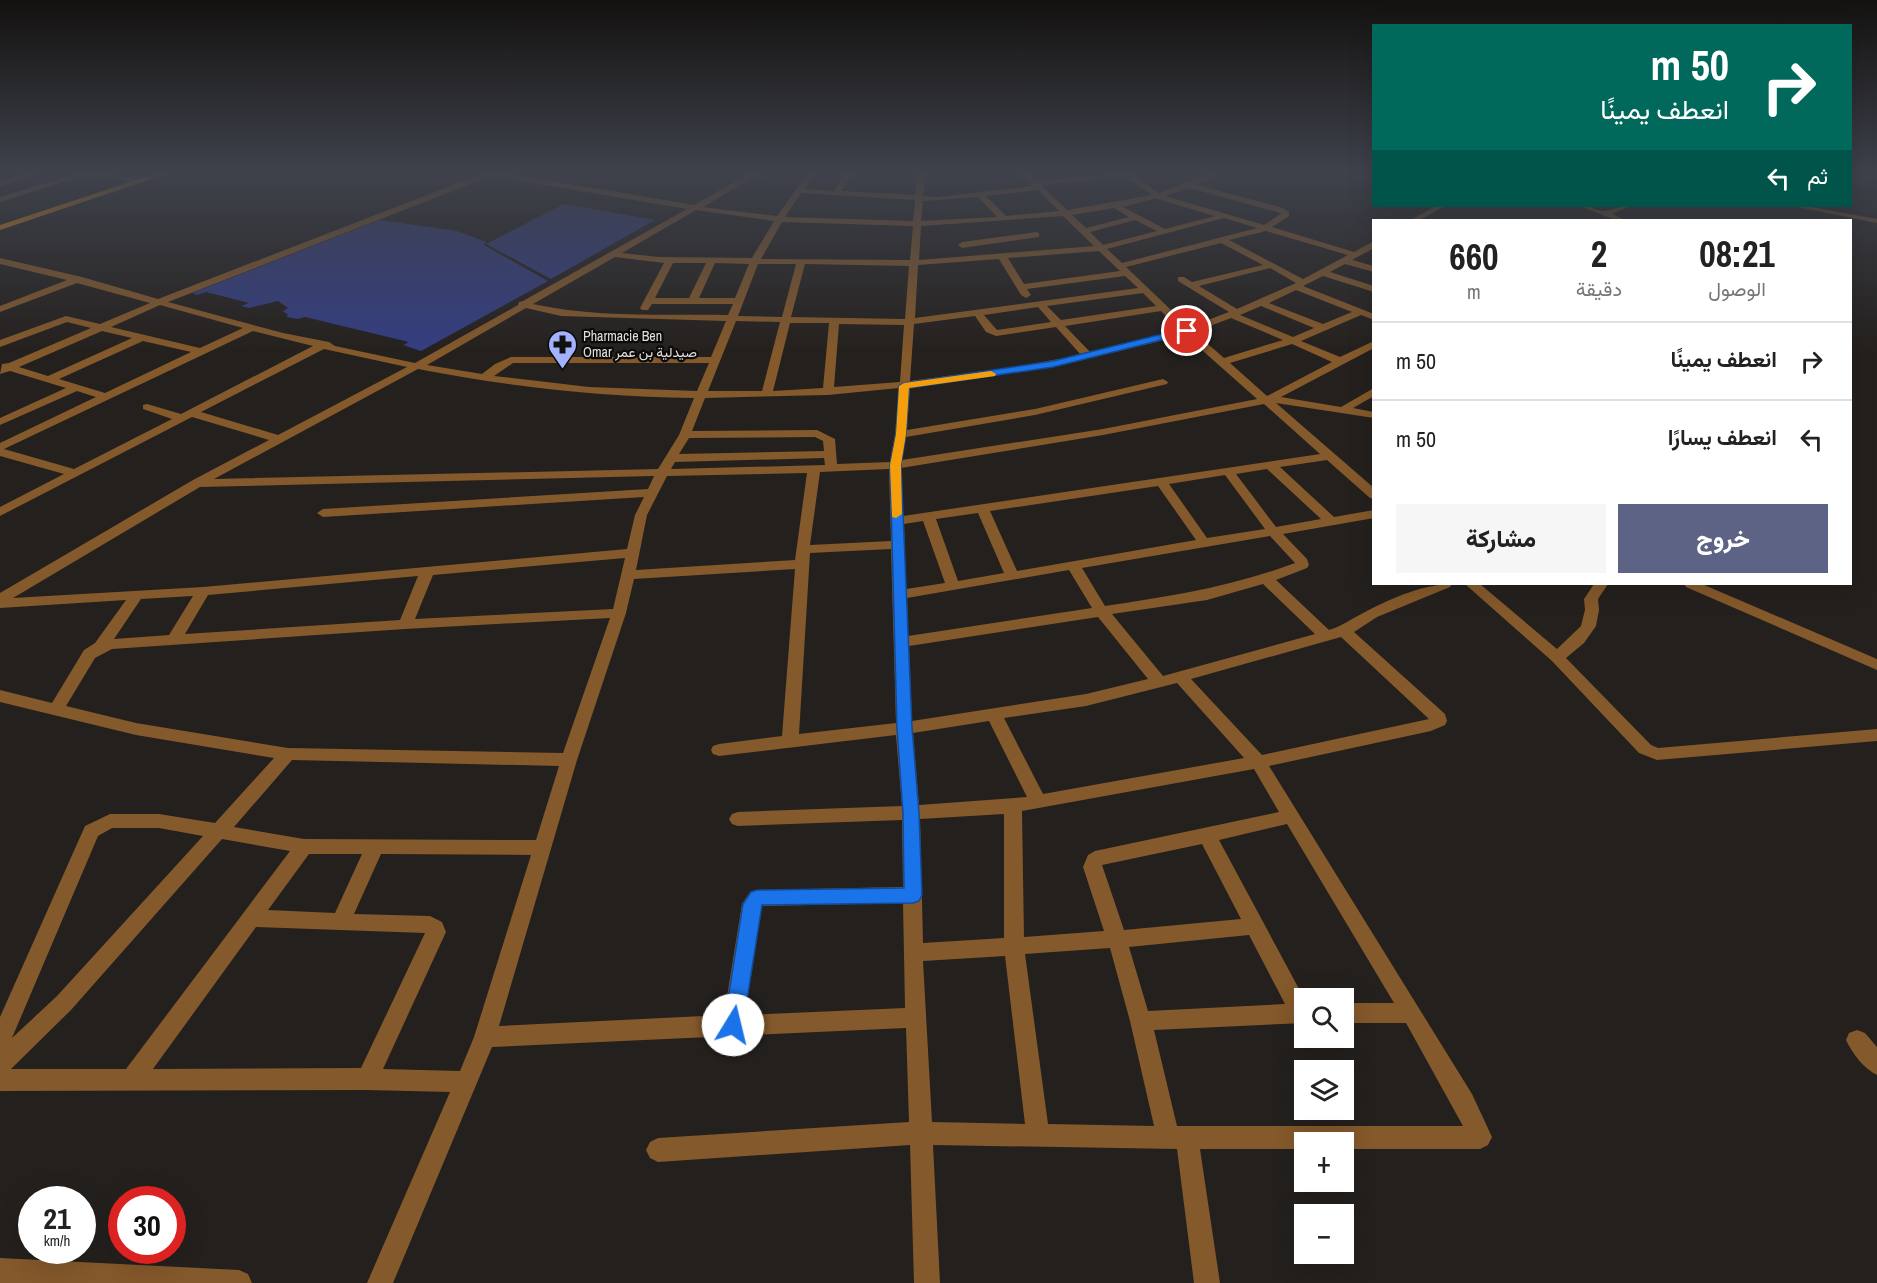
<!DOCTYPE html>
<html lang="ar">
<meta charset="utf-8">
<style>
body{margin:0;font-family:"Archivo Narrow",Vazirmatn,sans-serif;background:#f6f6f6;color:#222;direction:rtl;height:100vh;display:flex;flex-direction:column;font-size:22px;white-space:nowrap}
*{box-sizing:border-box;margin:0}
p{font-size:20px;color:#767676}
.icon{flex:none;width:33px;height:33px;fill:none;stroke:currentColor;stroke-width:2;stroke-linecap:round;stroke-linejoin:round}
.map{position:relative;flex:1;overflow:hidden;direction:ltr}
.details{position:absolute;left:1372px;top:219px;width:480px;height:366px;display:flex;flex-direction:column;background:#fff;border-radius:0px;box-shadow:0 6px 24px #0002;direction:rtl}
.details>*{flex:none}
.hud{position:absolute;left:1372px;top:24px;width:480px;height:183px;border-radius:0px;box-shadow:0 6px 24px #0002;direction:rtl;background:#00695c;color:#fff;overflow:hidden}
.controls{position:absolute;left:1294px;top:988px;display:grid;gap:12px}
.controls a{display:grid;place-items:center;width:60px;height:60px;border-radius:0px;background:#fff;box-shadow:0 6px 24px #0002;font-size:30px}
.speed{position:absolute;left:18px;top:1186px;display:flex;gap:12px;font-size:30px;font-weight:700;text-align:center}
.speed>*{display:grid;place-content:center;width:78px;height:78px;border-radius:50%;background:#fff;box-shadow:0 6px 24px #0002;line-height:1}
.speed small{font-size:15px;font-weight:400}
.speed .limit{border:9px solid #d22;background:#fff;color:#111}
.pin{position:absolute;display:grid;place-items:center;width:51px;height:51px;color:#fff;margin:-26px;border:3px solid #fff;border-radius:50%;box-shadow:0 2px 6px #0007}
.me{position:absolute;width:66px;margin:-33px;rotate:9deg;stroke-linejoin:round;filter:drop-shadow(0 0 4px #0008)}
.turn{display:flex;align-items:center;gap:21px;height:126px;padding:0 24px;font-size:27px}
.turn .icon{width:78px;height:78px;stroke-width:2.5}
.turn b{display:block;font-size:42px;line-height:51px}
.then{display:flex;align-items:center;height:57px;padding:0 24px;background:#0003;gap:12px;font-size:22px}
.eta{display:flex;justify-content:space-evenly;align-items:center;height:102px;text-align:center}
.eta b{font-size:36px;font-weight:800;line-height:42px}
.action{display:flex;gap:12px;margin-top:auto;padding:12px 24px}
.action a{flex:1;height:69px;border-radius:0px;background:#5c6385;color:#fff;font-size:24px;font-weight:800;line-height:69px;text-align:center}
.action a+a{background:#f6f6f6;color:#222}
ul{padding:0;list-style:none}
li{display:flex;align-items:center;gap:18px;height:78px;padding:0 24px;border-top:2px solid #e0e0e0}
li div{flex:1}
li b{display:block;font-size:22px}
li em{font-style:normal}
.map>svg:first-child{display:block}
.green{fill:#343e82}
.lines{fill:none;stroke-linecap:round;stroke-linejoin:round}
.minor{fill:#84592b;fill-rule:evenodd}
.major{fill:#e98f12;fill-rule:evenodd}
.route{fill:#1a73e8;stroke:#114b97;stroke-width:1.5}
.slow{fill:#f59e0b}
.labels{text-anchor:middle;stroke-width:4.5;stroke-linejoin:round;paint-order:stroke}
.far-poi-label{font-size:14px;fill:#e1dfdc;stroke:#0c0a09;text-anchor:start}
</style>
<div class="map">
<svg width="1877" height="1283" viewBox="0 0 1877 1283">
<rect width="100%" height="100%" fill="#24201d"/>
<path class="green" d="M564 204 655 220 551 279 486 244Z
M380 220 457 231 486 242 484 245 548 281 421 351 403 345 409 342 305 317 298 319 286 317 288 315 283 311 288 308 278 301 249 308 241 306 249 303 206 292 197 295 192 293Z"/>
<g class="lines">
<path class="minor" d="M28 173H41L0 186V182Z
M78 173H103L145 181 141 183 86 175 0 202V197Z
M484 173H503L694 205 750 173H760L703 207 777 216 808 173H816L804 189 834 191 845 173H853L841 191 915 195 917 173H925L923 196 937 197 1033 186 1020 173H1028L1036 181 1130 173 1159 193 1210 173H1221L1197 185 1283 208 1289 212V216L1272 227 1354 252 1374 241V248L1352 260 1374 266V272L1345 264 1330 272 1374 286V292L1323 276 1303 286 1374 314V320L1361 315 1301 341 1340 357 1374 341V348L1281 397 1341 407 1374 388V396L1353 408 1374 412V418L1276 403 1374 488V499L1370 498 1327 460 1280 467 1334 517 1374 510V518L1283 534 1307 559 1309 565 1307 568 1276 580 1329 630C1343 626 1354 617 1367 611 1392 598 1424 584 1452 584L1450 587 1377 617 1354 632 1445 714 1447 721 1445 725 1431 731 1269 766 1472 1094 1492 1137 1488 1145 1480 1149H1344V1143H1305V1149H1200L1220 1283H1194L1177 1149 933 1145 940 1283H914L910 1145 658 1162 650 1158 646 1150 650 1142 658 1138 909 1122 906 1028 492 1047 393 1283H367L450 1092 367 1090 0 1091V1017L85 826 110 814H159L215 823 274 758 136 735 0 702V690L52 703 84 650 95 643 126 600 0 608V593L193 480 269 440 192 417 0 516V507L64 474 0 456V443L96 397 77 391 0 425V418L66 388 10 371 0 374 2 364 9 363 91 328 67 322 0 347V340L66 316 100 324 150 303 77 283 0 312V306L67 280 0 264V258L82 277 158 299ZM491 176 687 209 523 301 519 302 518 305 415 363 335 346 329 342 283 333 168 302ZM1126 177 1152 195 1067 210 1041 185ZM1189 188 1277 212 1281 214 1264 225 1165 196ZM1038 190 1059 211 1006 216 986 196ZM801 193 915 200 913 221 785 217ZM978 197 997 217 921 221 923 201ZM1157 198V199L1215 216 1165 229 1123 207ZM1114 208 1129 217 1086 228 1072 215ZM696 210 774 221 752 258 658 257 622 253ZM1063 216 1094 246 919 260 921 226ZM1224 218 1257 228 1122 263 1107 249ZM1135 220 1157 231 1103 245 1090 232ZM782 222 913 226 910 260 761 259ZM1266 231 1348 255 1303 279 1229 240ZM1221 243 1263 265 1192 282 1184 277H1178V281L1229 312 1189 327 1126 267ZM1099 251 1120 271 1024 284 1008 258ZM615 257 664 263 640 308 642 310H648L652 304H733L728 315C664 314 596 318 533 304ZM999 259 1021 295 1026 298 1031 295 1027 289 1125 276 1138 288 915 318 918 265ZM673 263H706L689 298H655ZM715 263 749 264 735 298H699ZM758 264H796L782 317 738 316ZM805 264 909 266 905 319 791 317ZM1270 268 1296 283 1237 309 1199 286ZM1296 290 1352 312 1323 324 1269 303ZM1143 293 1156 306 1061 320 1047 306ZM160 305 243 328 200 348 111 327ZM1261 306 1314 328 1293 337 1240 315ZM1038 307 1051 322 997 330 984 315ZM526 308 561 316 726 321 711 357H511L495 364 482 374 427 365ZM1161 311 1180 330 1091 353 1065 326ZM975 316 986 332 996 336 1056 327 1081 355 1014 367 910 381 914 324ZM1231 318 1283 340 1224 358 1194 332ZM736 321 780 322 762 391H708ZM790 323H829L823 388 773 391ZM839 324 904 325 900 382 834 387ZM102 331 132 338 48 376 19 367ZM253 331 313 346 181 414 147 404 143 405V409L172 419 74 469 4 449ZM1185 335 1257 399 1103 429 902 460 906 437 1035 415 1167 384 1168 382 1163 379 1035 409 907 430 910 387 1070 363ZM143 341 191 352 105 393 59 379ZM1292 344 1332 362 1267 396 1230 363ZM324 349 407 367 278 435 201 412ZM513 363H709L697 391 589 387 494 376ZM418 369C509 387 602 397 694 398L679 435 658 469 214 479ZM899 388 895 434 890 462 837 464 835 439 817 430 692 431 705 398 828 395ZM1264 404 1320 454 903 516 901 468 1103 435ZM815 437 823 441 824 451 679 454 689 438ZM824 458 825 465 671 469 675 462ZM889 469 891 541 810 545 820 472ZM1267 469 1321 519 1276 527 1236 474ZM807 473 795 560 636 570 647 515 667 476ZM1225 475 1265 529 1207 538 1169 484ZM654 476 648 489 323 509 317 513 323 517 644 497 635 515 627 549 203 587 13 598 200 487ZM1158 486 1196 540 1017 571 990 511ZM978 513 1004 573 958 581 936 519ZM923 521 945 583 906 589 904 524ZM1270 536 1295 563C1231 587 1172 596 1105 606L1082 568ZM891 549 896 723 799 734 810 553ZM625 558 613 609 415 619 433 575ZM795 569 782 736 719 744 713 746 711 750 713 754 719 756 896 735 902 806 738 812 732 814 729 819 732 824 738 826 902 820 903 887 757 890 750 892 742 904 724 1015 499 1026 577 760 626 613 634 579ZM1069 570 1092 608 908 636 907 598ZM418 576 400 620 185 634 208 595ZM1263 584 1315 634 1163 676 1112 614 1207 600ZM193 596 169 635 114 639 141 599ZM1098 617 1148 679 1086 694 912 721 909 646ZM610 618 563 753 288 748 136 723 66 706 95 658 112 649 405 629ZM1341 637 1429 719 1262 755 1191 679ZM1177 683 1244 758 1043 794 1004 718 1086 706ZM989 721 1027 797 919 805 913 733ZM292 760 559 766 536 840 304 839 234 827ZM1254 769 1279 812 1095 851 1088 855 1083 867 1104 931 1024 937 1022 811ZM1004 814V938L923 943 920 819ZM1287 824 1394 1003H1344V1023H1406L1463 1126H1177L1154 1030 1305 1023V1000L1219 840ZM112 828H159L203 836 57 996 12 1038 98 836ZM222 839 290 851 126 1069H11L71 1010ZM1202 844 1241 919 1124 930 1102 865ZM309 854H362L335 913 268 910ZM381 854 531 855 474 1037 460 1071 383 1069 446 932 442 922 430 916 354 914ZM903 903 905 1008 745 1015 762 906ZM256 927 425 933 361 1068 153 1069ZM1249 935 1285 1004 1148 1011 1129 947ZM1110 948 1130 1021 1154 1126 1048 1124 1025 954ZM1005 956 1025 1124 932 1122 923 961Z
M1436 206H1445L1420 220H1411Z
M1580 206C1589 205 1597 211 1605 211 1614 210 1621 205 1630 206L1612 214 1625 220H1615Z
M1792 206H1806L1877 219V223Z
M1036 232 1039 233V237L962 248 958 245 962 242Z
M1465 584H1480L1557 649 1581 626 1585 610 1584 599 1594 584H1608L1598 599 1599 610 1596 626 1584 643 1566 658 1651 745 1658 748 1877 729V741L1657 760 1639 753 1552 661Z
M1684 584H1702L1877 659V670L1686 587Z
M1857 1030 1865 1033 1877 1047V1075C1864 1069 1852 1053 1846 1040L1849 1033Z
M0 1258 239 1270 248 1274 252 1283H0Z"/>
<path class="major" d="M157 173H169L0 230V225Z"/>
</g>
<linearGradient id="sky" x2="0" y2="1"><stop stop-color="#141210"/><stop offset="0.49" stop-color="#3f424c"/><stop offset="1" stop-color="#3f424c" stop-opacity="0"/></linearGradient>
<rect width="1877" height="353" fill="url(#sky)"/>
<path class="route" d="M1187 328 1190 329V333L1053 367 909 388 906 434 901 465 912 728 919 813 922 895 919 901 913 903 762 905 743 1025 740 1032 733 1034 727 1032 724 1025 743 904 751 892 757 890 904 888 903 813 897 728 890 465 896 434 899 386 904 383 1053 361Z"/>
<path class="slow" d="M991 371 996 374 995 376 909 388 906 434 901 465 902 514 896 518 892 517 890 465 896 434 899 386 904 383Z"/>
<defs>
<symbol id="pharmacy-pin" viewBox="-11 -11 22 30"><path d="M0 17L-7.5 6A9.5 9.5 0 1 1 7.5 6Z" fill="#a2b2fd" stroke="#0c0a09"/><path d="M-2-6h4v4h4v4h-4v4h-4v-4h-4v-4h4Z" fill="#111"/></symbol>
</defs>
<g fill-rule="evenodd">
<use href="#pharmacy-pin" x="546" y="328" width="33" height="45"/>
</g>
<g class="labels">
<g class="far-poi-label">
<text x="583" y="341">Pharmacie Ben<tspan x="583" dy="16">Omar صيدلية بن عمر</tspan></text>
</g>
</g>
</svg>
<div class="controls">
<a><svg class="icon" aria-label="search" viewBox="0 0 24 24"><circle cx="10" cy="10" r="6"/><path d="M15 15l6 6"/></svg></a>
<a><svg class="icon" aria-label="layers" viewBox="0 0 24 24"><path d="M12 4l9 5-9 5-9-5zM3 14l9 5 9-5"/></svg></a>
<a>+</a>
<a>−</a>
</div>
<div class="speed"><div>21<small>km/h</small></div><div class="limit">30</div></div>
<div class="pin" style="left:1187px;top:331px;background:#d93025"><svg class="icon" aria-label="arrive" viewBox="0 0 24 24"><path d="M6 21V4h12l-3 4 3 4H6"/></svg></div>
<svg class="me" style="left:733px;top:1025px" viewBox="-20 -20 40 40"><circle r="19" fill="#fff"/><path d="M0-13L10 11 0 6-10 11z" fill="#1a73e8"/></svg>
<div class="hud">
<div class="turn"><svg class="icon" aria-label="right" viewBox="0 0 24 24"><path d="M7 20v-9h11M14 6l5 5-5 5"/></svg><div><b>50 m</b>انعطف يمينًا</div></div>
<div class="then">ثم<svg class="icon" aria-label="left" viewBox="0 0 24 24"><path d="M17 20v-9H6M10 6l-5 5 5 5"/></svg></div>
</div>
<section class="details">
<div class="eta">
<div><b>08:21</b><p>الوصول</p></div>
<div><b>2</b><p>دقيقة</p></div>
<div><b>660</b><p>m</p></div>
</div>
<ul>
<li><svg class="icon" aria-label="right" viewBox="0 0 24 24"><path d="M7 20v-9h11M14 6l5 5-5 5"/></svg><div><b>انعطف يمينًا</b></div><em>50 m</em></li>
<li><svg class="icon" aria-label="left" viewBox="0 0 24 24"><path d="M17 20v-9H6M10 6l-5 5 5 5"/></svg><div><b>انعطف يسارًا</b></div><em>50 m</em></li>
</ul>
<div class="action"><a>خروج</a><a>مشاركة</a></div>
</section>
</div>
